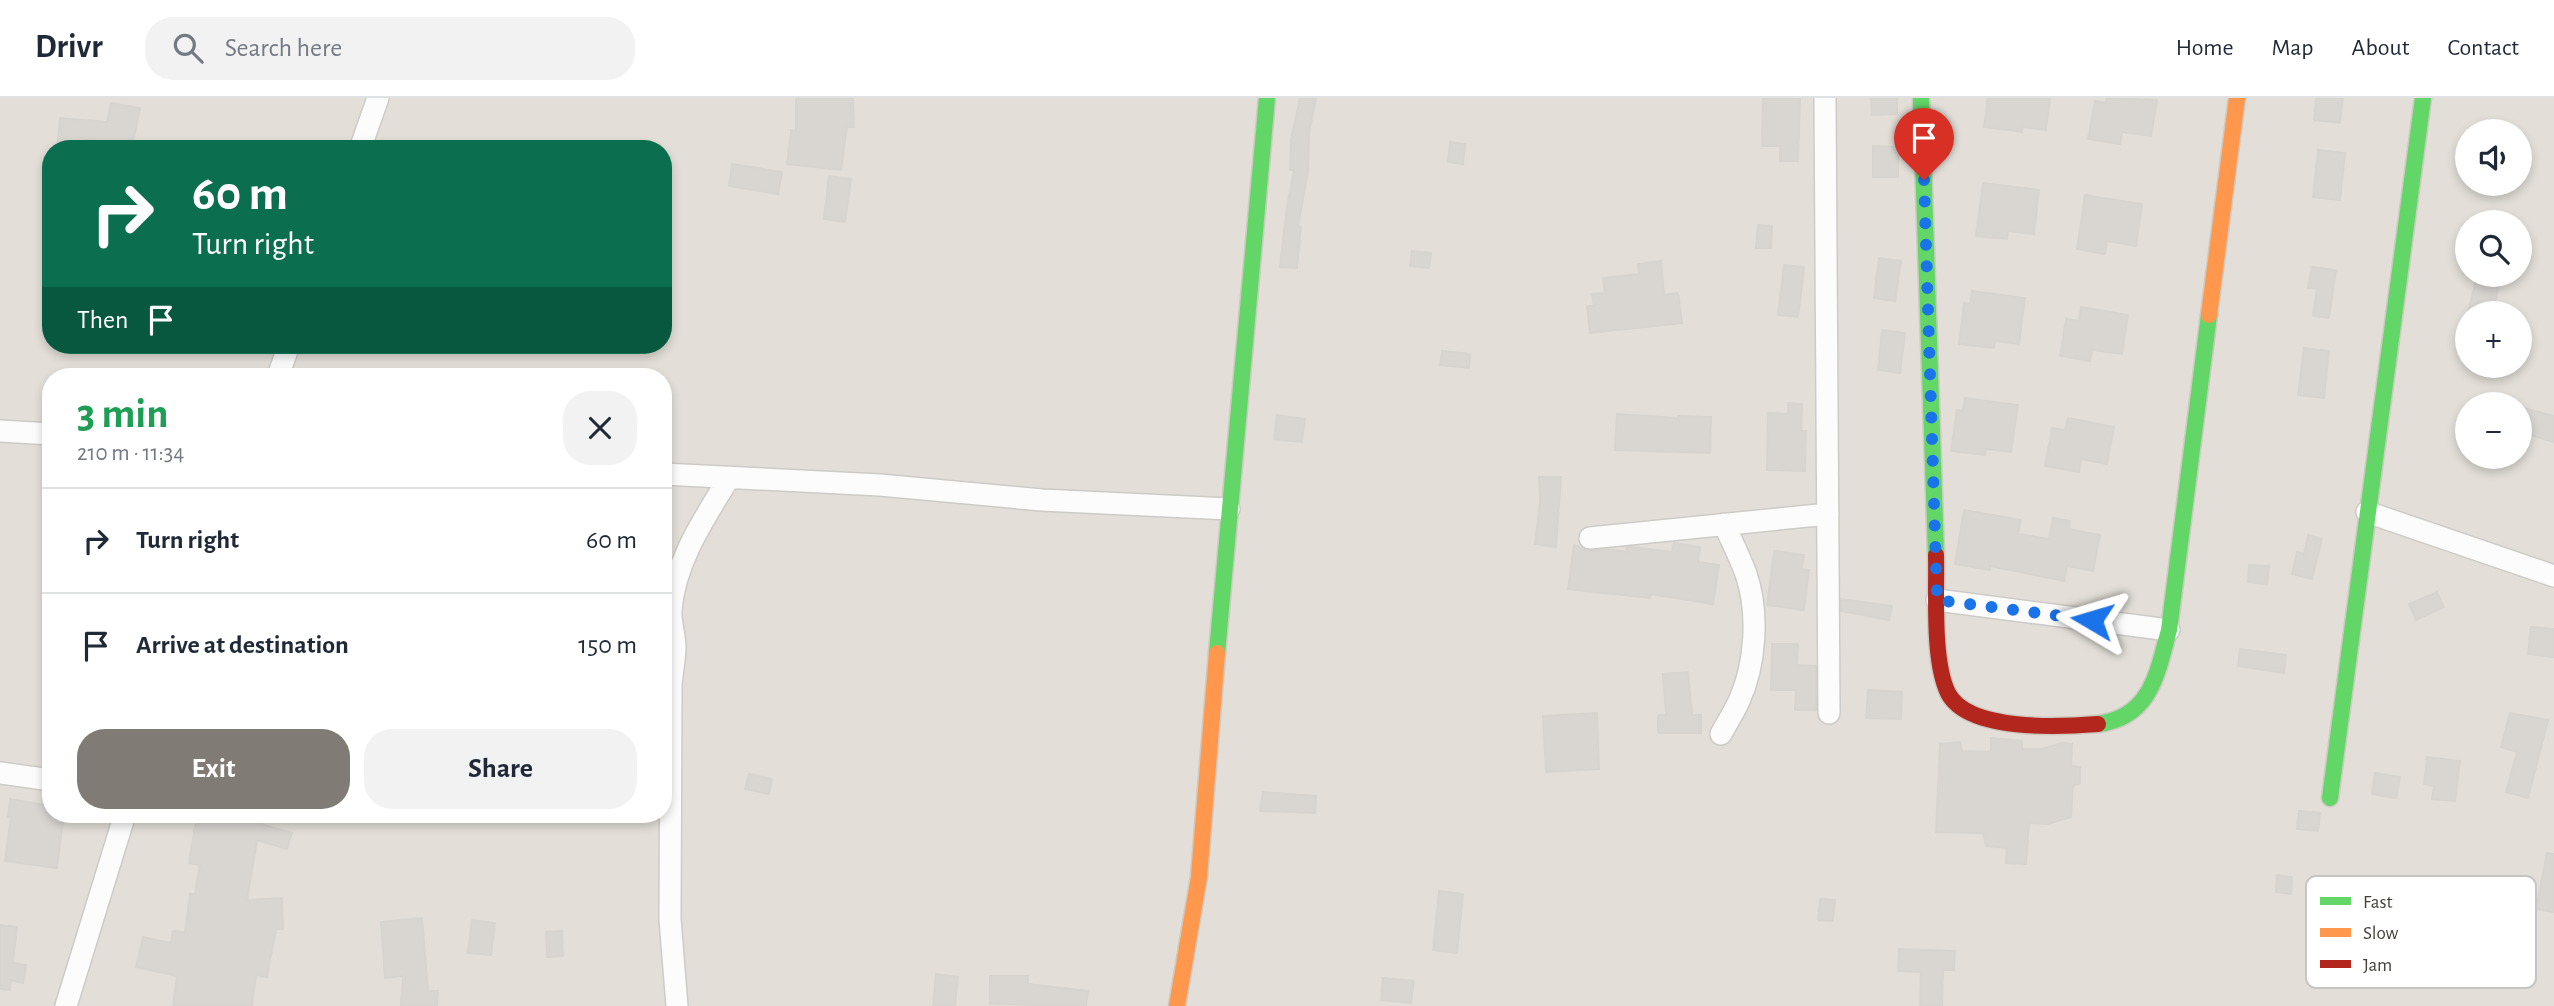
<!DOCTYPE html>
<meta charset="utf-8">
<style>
body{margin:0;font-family:"Alegreya Sans",sans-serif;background:#f2f2f3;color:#1f2937;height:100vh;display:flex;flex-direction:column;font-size:26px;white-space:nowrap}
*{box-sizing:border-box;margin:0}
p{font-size:23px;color:#747a83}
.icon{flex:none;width:38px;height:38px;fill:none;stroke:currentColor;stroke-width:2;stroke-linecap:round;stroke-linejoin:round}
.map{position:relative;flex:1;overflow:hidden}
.sheet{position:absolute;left:42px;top:270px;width:630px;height:455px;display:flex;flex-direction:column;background:#fff;border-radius:28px;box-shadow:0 4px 10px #0003}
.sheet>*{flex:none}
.top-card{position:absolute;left:42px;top:42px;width:630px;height:214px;border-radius:28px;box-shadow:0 4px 10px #0003;background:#0b6e4f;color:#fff;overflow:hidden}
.buttons{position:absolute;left:2455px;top:21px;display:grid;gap:14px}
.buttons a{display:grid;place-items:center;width:77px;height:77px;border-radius:50%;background:#fff;box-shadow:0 4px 10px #0003;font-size:35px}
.pin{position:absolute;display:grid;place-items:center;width:60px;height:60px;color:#fff;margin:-72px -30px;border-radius:50% 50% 50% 0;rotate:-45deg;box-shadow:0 0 7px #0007}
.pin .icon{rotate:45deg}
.me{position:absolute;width:77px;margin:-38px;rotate:277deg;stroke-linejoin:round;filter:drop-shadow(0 0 5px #0008)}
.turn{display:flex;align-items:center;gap:24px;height:147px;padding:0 35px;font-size:32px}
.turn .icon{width:91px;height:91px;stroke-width:2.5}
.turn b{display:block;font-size:49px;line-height:60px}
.then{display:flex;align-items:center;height:66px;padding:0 35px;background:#0003;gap:14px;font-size:26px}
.round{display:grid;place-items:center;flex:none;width:74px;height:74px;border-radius:28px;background:#f2f2f3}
.head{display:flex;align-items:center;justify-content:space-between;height:119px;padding:0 35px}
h1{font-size:42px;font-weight:700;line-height:52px;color:#1e9e55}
.cta{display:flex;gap:14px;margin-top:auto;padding:14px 35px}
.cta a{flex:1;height:80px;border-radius:28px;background:#807c75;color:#fff;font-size:28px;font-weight:700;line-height:80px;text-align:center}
.cta a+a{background:#f2f2f3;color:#1f2937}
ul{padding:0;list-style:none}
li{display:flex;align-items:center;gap:21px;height:105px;padding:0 35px;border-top:2px solid #e0e1e3}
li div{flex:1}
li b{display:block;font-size:26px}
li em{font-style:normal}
header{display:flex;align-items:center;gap:42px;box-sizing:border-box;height:98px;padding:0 35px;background:#fff;border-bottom:2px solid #e0e1e3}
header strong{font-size:33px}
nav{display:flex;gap:38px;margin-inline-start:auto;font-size:24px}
.search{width:490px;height:63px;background:#f2f2f3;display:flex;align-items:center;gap:18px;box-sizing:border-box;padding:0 24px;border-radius:28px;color:#747a83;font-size:26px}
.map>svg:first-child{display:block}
.residential{fill:#e3dfd8;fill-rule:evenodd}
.building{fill:#d9d6d2;stroke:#d7d4cf;stroke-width:2}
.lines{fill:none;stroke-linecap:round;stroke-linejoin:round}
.street-casing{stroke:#cdcbc7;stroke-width:24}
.fast-casing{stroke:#cdcac1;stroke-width:19}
.slow-casing{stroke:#cdcac1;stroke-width:19}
.jam-casing{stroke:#cdcac1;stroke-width:19}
.street{stroke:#fdfcfc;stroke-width:21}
.fast{stroke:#63d668;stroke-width:16}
.slow{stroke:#ff974d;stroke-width:16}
.jam{stroke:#b3261e;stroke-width:16}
.route{stroke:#1a73e8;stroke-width:12;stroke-dasharray:0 21.6}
.key{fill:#fff;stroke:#c7c5c3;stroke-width:2}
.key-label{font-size:19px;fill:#443f37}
</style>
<header>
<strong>Drivr</strong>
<div class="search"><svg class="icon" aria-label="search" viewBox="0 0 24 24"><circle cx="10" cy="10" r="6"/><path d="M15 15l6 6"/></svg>Search here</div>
<nav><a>Home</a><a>Map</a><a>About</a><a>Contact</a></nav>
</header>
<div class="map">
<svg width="2554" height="908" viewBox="0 0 2554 908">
<rect width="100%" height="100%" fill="#efede9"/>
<path class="residential" d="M0 0H2554V908H0ZM2468 33H2520V86H2468ZM51 51H663V247H51ZM2468 124H2520V177H2468ZM2468 215H2520V268H2468ZM51 278H663V716H51ZM2468 306H2520V359H2468Z"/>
<path class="building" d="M796 0H853L854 29H847L841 72 787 66 791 32 796 33Z
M1300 0H1316L1309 35 1308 73 1298 128 1301 129 1297 170 1280 169 1287 109 1294 72H1290L1291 42Z
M1763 0H1800L1798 63H1780V48H1762Z
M1871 0H1897V16L1872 17Z
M1988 0H2050L2046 32 2023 29 2022 34 1984 29Z
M2107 0 2157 2 2151 38 2122 34 2120 46 2088 41 2095 3 2106 5Z
M2316 0H2343L2340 25 2314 22Z
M111 5 140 10 132 50 80 40 79 51H57L60 20 107 24Z
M1450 44 1465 46 1463 66 1448 64Z
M1873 48 1898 49V79H1873Z
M2318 52 2345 55 2340 102 2313 99Z
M732 66 782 74 778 96 729 88Z
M829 78 851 81 845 124 824 121Z
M1983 85 2039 92 2034 136 2008 133 2007 141 1976 138Z
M2085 97 2142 106 2136 148 2107 143 2105 156 2077 151Z
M1758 127 1772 128 1771 150H1756Z
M1412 153 1431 155 1429 170 1410 168Z
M1879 160 1901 163 1895 203 1874 200Z
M1661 163 1664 197 1678 195 1682 225 1590 235 1587 208H1594L1592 196 1605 195 1603 180 1639 176 1638 166Z
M1784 167 1804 169 1798 219 1778 217Z
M2312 169 2336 172 2329 220 2313 218 2317 191 2308 190Z
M2477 177H2501L2493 215H2468Z
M1972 193 2025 200 2019 246 1995 243 1994 250 1959 246 1964 205 1970 206Z
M2081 209 2128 217 2122 256 2092 252 2090 263 2060 258 2066 221 2079 223Z
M1882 232 1905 235 1900 275 1878 272Z
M2304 250 2329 253 2324 300 2298 297Z
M1442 253 1470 256 1469 270 1440 267Z
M1965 300 2018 307 2011 354 1986 351 1985 357 1951 353 1957 312 1963 313Z
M1788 305 1802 306 1801 333H1806L1805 373 1767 372 1768 315 1788 316Z
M2520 309 2554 318V344L2520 334Z
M1617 316 1678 320V318L1711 319 1710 355 1615 352Z
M1277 317 1305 321 1302 344 1274 341Z
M2068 320 2114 329 2107 366 2081 361 2079 374 2045 368 2052 330 2065 332Z
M1539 379H1561L1556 449 1535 446 1540 403Z
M1964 412 2021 422 2018 436 2049 441 2053 420 2070 423 2069 431 2100 437 2093 473 2067 468 2064 483 1990 468V472L1955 466Z
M2308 437 2322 441 2312 481 2292 476 2297 454 2304 456Z
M1674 445 1700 449 1698 464 1719 467 1713 506 1651 496 1650 500 1568 491 1574 447 1591 453 1607 451 1626 454 1627 449H1632L1672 454Z
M1774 453 1804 457 1802 471 1809 472 1804 512 1767 507Z
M2249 467 2269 468 2267 486 2248 484Z
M2437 494 2444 509 2416 522 2409 506Z
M1841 501 1892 508 1889 522 1841 513Z
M2531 529 2554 531V559L2528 556Z
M1772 546H1798L1797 567 1816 568V612H1795L1796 592H1771Z
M2240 551 2286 557 2284 575 2238 568Z
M1688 574 1692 617H1701V635H1658V617H1666L1663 576Z
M1868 592 1902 594 1901 621 1866 620Z
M1597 615 1599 671 1546 674 1543 618Z
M2510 615 2548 622 2528 700 2506 694 2517 654 2501 649Z
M1991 640 2022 643V651H2042L2062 645 2072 646 2071 668 2080 669V685L2073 688 2071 719 2048 726 2029 725 2026 766 2006 765 2007 750 1986 748 1983 735 1936 734 1940 646 1960 644 1962 653 1991 654Z
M2427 659 2460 663 2455 703 2432 701 2434 688 2424 686Z
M2375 675 2400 679 2396 700 2372 696Z
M749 676 772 681 769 696 745 691Z
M1263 694 1316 698 1315 715 1260 713Z
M10 701 51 708V716H64L57 770 5 763 11 719H8Z
M2299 713 2320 715 2318 733 2297 731Z
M197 716H255L254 724 292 735 287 751 257 742 247 802 282 800 283 831H276L267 879 256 877 252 908H173L177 878 136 869 143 839 171 845 173 833 185 834 190 796H195L200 767 189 765Z
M2547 755 2554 756V814L2536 811Z
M2277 777 2292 779 2291 796 2276 794Z
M1439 793 1463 796 1457 855 1433 852Z
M1820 801 1835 802 1833 823 1818 822Z
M422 820 428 893H438L437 908H401L403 878 385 880 381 824Z
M472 822 495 825 491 857 468 855Z
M0 827 17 829 13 865 26 867 23 885 11 882 10 892 0 891Z
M562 833 563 858 547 859 546 834Z
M1899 851 1955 853 1954 872H1943L1942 908H1920L1921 874 1898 873Z
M936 876 958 879 955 908H933Z
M990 878H1028V886L1088 893 1086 908 990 906Z
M1383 880 1414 883 1411 905 1381 902Z"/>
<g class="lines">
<defs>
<path id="street" d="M1825 0 1829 615
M360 51 378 0
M278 278 289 247
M0 333 51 336
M663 376 880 387 1042 402 1229 411
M2367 414 2554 478
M1590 440 1828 416
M1937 502 2169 532
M1721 636C1727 625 1734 614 1739 603 1756 566 1759 514 1746 476 1740 459 1731 442 1724 426
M0 675 51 682
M66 908 125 716
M677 908 670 821 671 587C672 574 675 561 675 549 675 537 670 524 671 512 675 463 704 421 729 380"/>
<path id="fast" d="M1921 0 1936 457
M1217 555 1267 0
M2098 626C2151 619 2157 576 2169 532L2209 217
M2330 700 2423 0"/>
<path id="slow" d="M2209 217 2237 0
M1177 908 1199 779 1217 555"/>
<path id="jam" d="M1936 457C1937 494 1932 562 1948 595 1968 634 2060 629 2098 626"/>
</defs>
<use href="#street" class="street-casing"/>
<use href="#fast" class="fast-casing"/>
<use href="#slow" class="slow-casing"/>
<use href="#jam" class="jam-casing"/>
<use href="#street" class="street"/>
<use href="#fast" class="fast"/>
<use href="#slow" class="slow"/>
<use href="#jam" class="jam"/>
</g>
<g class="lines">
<path class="route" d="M1924 82 1937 502 2092 522"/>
</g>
<rect x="2306" y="778" width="230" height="112" rx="10" class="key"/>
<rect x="2320" y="799" width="31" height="8" fill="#63d668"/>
<rect x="2320" y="830" width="31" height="9" fill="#ff974d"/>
<rect x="2320" y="862" width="31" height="8" fill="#b3261e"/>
<g class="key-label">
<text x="2363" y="810">Fast</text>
<text x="2363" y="841">Slow</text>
<text x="2363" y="873">Jam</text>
</g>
</svg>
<div class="buttons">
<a><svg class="icon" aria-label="sound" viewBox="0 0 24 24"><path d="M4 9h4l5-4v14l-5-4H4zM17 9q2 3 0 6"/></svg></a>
<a><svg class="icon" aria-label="search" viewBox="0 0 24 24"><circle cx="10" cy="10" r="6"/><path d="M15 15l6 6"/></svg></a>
<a>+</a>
<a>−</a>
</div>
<div class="pin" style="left:1924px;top:82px;background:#d93025"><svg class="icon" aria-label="arrive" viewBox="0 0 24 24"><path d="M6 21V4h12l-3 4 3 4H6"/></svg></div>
<svg class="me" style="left:2092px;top:522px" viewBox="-20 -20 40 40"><path d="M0-17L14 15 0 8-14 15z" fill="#1a73e8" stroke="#fff" stroke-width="4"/></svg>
<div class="top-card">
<div class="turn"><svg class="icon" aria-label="right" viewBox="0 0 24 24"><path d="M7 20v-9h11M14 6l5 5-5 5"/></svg><div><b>60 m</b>Turn right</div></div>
<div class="then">Then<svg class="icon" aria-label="arrive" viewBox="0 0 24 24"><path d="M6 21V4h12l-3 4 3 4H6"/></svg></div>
</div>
<section class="sheet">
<div class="head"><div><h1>3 min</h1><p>210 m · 11:34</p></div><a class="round"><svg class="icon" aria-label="close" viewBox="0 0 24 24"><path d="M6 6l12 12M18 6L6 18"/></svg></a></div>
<ul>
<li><svg class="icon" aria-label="right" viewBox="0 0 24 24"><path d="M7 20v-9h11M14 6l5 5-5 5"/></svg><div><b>Turn right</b></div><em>60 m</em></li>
<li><svg class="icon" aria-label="arrive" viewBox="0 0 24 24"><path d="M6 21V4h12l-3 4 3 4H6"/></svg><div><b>Arrive at destination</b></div><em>150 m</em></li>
</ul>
<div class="cta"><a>Exit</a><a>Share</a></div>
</section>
</div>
